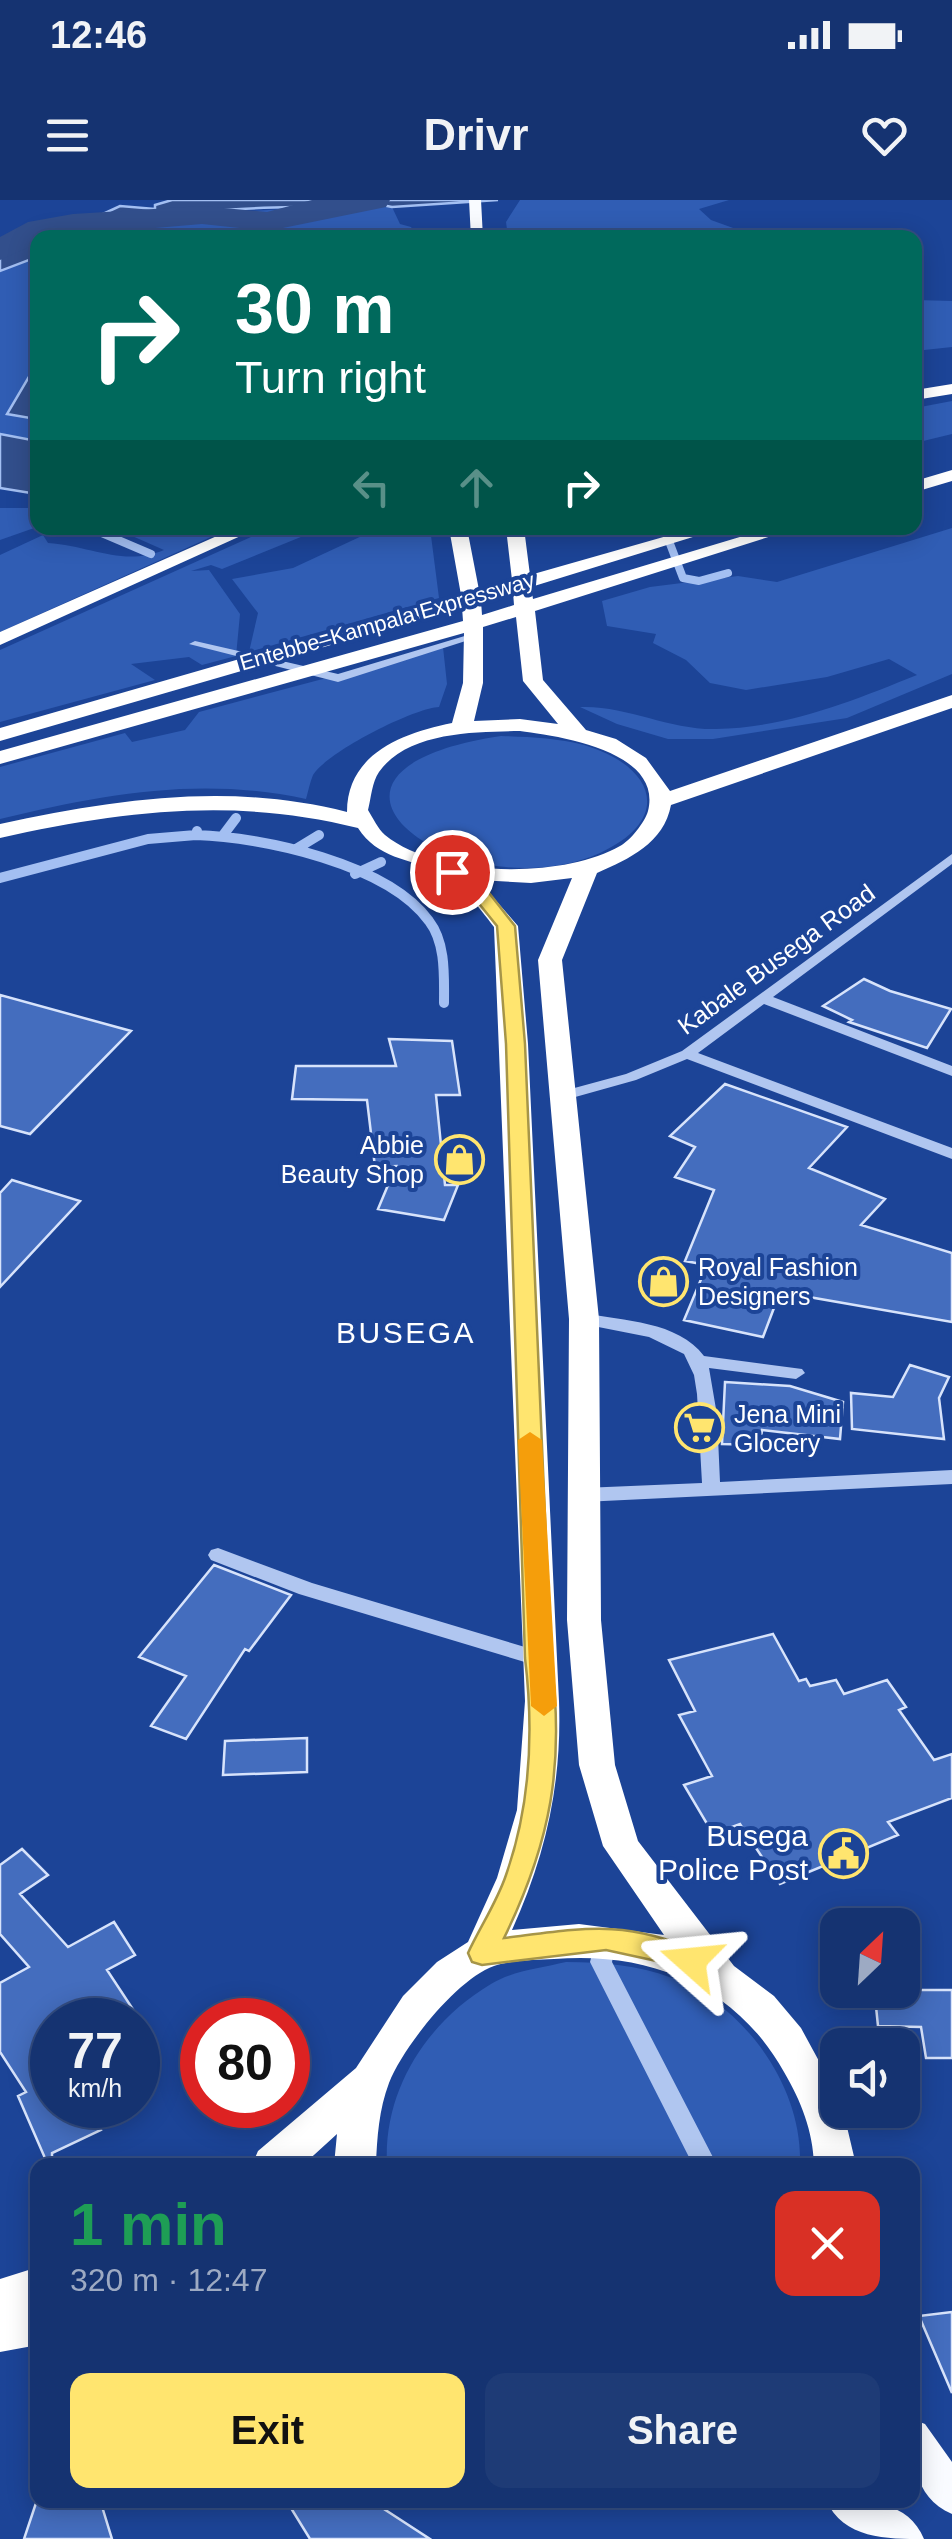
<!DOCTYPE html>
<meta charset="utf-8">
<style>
body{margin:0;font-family:Helvetica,sans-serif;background:#1e3b76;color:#f1f3f6;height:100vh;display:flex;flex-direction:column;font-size:38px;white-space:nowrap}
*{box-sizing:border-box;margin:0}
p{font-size:32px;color:#9daac3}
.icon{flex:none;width:55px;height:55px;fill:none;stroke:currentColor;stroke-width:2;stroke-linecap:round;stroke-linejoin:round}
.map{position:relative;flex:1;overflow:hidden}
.panel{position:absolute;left:30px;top:1958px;width:890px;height:350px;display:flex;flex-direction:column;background:#153371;border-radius:20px;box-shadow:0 5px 25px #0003,0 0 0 2px #344e84}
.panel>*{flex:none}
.guide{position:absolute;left:30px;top:30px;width:892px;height:305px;border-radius:20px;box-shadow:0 5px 25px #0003,0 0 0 2px #344e84;background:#00695c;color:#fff;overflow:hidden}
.needle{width:65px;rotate:25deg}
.fabs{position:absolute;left:820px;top:1708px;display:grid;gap:20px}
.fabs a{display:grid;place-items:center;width:100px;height:100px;border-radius:20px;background:#153371;box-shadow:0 5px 25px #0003,0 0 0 2px #344e84;font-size:50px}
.speed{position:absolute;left:30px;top:1798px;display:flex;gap:20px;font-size:50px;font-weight:700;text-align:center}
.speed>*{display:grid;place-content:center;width:130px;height:130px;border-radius:50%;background:#153371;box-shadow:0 5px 25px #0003,0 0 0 2px #344e84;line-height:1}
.speed small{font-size:25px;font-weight:400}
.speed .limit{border:15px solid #d22;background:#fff;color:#111}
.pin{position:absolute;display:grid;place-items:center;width:85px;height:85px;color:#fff;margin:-42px;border:5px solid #fff;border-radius:50%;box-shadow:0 2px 10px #0007}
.me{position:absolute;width:110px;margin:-55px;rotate:288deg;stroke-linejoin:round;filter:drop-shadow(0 0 8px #0008)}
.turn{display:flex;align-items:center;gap:35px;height:210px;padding:0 40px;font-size:45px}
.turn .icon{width:130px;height:130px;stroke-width:2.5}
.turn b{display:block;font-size:70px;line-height:85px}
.lanes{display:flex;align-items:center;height:95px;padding:0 40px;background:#0003;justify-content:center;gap:50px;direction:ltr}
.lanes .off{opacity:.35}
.round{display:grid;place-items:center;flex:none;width:105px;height:105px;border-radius:20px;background:#1e3b76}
.overview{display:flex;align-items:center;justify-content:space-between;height:170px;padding:0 40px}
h1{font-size:60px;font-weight:600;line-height:75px;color:#1e9e55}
.primary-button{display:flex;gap:20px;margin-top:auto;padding:20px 40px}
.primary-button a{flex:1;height:115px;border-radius:20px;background:#ffe56f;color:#111;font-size:40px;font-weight:600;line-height:115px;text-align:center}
.primary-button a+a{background:#1e3b76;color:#f1f3f6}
.status{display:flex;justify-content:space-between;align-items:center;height:70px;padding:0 50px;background:#153371;direction:ltr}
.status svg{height:28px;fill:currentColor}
header{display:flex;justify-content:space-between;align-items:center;height:130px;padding:0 40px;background:#153371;font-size:45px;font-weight:600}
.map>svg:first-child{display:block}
.green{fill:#305db4}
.water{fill:#324f8c;stroke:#a3bff2;stroke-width:2.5}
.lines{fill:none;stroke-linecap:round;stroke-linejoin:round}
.stream-far1{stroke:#a3bff2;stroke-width:8}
.stream{stroke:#a3bff2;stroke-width:10}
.river{fill:#324f8c;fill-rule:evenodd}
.building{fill:#446dbe;stroke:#d7e3fb;stroke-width:2.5}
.minor{fill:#b0c6f0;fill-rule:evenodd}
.major{fill:#f9fbff;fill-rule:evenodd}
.highway{fill:#fff;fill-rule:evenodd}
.route{fill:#ffe56f;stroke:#a69548;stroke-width:2.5}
.slow{fill:#f59e0b}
.labels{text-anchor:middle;stroke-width:8;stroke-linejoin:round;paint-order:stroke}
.far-street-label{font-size:22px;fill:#fff;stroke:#1c4497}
.street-label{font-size:25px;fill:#fff;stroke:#1c4497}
.poi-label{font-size:25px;fill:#fff;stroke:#1c4497;text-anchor:start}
.quarter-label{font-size:30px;letter-spacing:2.5px;fill:#fff;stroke:#1c4497}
.near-poi-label{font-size:30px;fill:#fff;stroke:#1c4497;text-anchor:end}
</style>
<div class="status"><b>12:46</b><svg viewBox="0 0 49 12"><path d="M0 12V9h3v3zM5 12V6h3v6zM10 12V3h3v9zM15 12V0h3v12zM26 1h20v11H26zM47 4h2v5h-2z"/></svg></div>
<header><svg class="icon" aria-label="menu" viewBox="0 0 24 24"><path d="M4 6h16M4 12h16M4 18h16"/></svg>Drivr<svg class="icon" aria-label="heart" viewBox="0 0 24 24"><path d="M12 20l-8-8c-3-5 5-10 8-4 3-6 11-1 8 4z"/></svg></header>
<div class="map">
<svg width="952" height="2339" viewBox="0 0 952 2339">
<rect width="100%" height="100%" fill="#1c4497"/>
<path class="green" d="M520 0H729L699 9 711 20 758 37H508L506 22Z
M377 4 392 7 400 24 411 27 417 37 94 38C191 5 277 13 377 4Z
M37 57V241L0 234V71Z
M915 100 952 101V147L915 151Z
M952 201V234L915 243V208Z
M0 308H37V327L0 340Z
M90 328H231L0 432V355L43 335 48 343C92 346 123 367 164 350L114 328 105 335Z
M271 328H323L222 369 211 365 191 371 209 370 240 414 236 456 202 465 189 457 131 464 155 480 0 522V450Z
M379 328H430L439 398 249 452 258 413 232 379 293 368Z
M952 328V474L847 518 713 539H668L617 524 580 507C626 505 669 530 716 529 787 528 852 501 917 475L889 459 827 477 746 490 710 483 686 460 653 443 656 434 607 426 602 401 650 387 738 376 777 382Z
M443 447 447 484 439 507C414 508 327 552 313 575 310 582 308 592 306 599 201 576 102 594 0 619V567L125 533 132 542 185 530 199 512Z
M501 536C529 537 557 538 584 545 655 566 674 619 600 653 463 714 261 572 501 536Z
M566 1762C602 1762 638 1765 672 1778 745 1806 803 1887 800 1965H387C383 1890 427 1822 491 1784 512 1771 541 1768 566 1762Z"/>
<path class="water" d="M172 0H498L392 7 377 4C314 9 252 5 189 13 139 20 103 37 51 38L120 6 155 9V5Z
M37 39V57L0 71V40Z
M37 163V211L30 218 7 214Z
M0 234 37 241V294L0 288Z"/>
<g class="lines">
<path class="stream-far1" d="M90 328 151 354
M664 328 683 378 699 381 728 373"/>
<path class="stream" d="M224 634 236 618
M196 635C263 637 388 664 429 721 446 743 444 776 444 803
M296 649 319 635
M355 674 381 662
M0 678 148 639 196 635 197 631"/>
<path class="river" d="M312 0H390L386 7 268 31 202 24 38 38V43L0 60V37L28 22 73 14 202 6 267 12Z"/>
</g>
<path class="building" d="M864 779 890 791 951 809 927 848 849 822 852 820 823 806Z
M0 795 131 831 30 934 0 926Z
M389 839 452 841 460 895H436L445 985H458L444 1020 378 1009 396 966 375 967 367 900 292 899 296 866H396Z
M725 884 847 927 809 968 885 999 861 1025 952 1053V1122L780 1092 763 1137 684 1120 707 1065 685 1061 714 990 675 977 695 947 670 936Z
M12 980 80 1001 0 1087V993Z
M910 1165 949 1177 939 1198 944 1239 852 1229 851 1193 893 1197Z
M725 1182 790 1186 843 1202 840 1239 762 1230 760 1245 722 1244Z
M214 1365 291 1395 249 1451 245 1449 186 1539 151 1526 186 1476 139 1457Z
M773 1434 799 1481 806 1479 810 1486 836 1480 844 1494 887 1480 906 1507 899 1510 934 1560 952 1554V1598L888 1622 898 1635 780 1684 740 1624 713 1634 684 1585 712 1576 679 1515 695 1511 669 1460Z
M307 1538V1572L223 1575 225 1541Z
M22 1649 48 1675 20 1694 68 1747 114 1722 135 1755 107 1770 140 1820H52V1905H90L101 1930 52 1953V1965H48L18 1896 26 1892 0 1852V1783L29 1767 0 1734V1665Z
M916 1790H952V1858H926L921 1827 878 1826 875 1797 917 1798Z
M952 2112V2193L919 2116Z
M37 2300H100L112 2339H24Z
M286 2300H370L430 2339H310Z"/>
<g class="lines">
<path class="minor" d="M468 435 478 437 338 482 189 444 195 441 338 474Z
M952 654V664L773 797 952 866V876L764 804 698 853 952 948V959L687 859 636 880 561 901 553 896 556 893 626 874 682 851Z
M584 1113C623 1121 678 1121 704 1156L802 1169 805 1173 796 1179 709 1168 717 1215 720 1282 952 1270V1284L583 1302 576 1300 574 1295 576 1290 583 1288 702 1283 697 1194 694 1175 684 1154 649 1137 578 1123 575 1119 578 1115Z
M218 1348 312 1383 545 1453 548 1458 545 1463 538 1466 299 1394 211 1360 208 1355 211 1350Z
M606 1728 614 1731 617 1738 612 1762 717 1965H693L590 1762 598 1731Z"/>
<path class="major" d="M469 0H481L483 38H471Z
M912 2219 925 2224 952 2262V2314C912 2297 912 2255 912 2219Z
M826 2300C863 2300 908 2299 924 2339 887 2339 843 2339 826 2300Z"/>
<path class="highway" d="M952 184V194L915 200V190Z
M952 270V281L915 292V281Z
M235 328H258L0 445V432Z
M449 328H467L479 390 512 380 506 328H524L530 375 695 328H722L531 387 533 399 770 328H797L535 411 543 480 586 530 616 539 646 558 670 591 952 495V508L671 605C664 643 629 659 597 673L562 760 599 1119 601 1420 615 1565 638 1641 734 1766 774 1796 801 1828 838 1896V1910H843L856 1965H814C813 1931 801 1901 784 1872 736 1786 650 1751 554 1759 535 1760 512 1760 494 1766 457 1779 403 1847 389 1883 379 1909 377 1938 376 1965H334L337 1934 303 1965H252L258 1951 356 1868 403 1796 437 1762 468 1742 497 1678 517 1610 525 1501 494 727C479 707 460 683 438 672 408 658 378 659 358 628 235 597 122 611 0 638V624C116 599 230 582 347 612 347 554 402 533 452 523L463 483 464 433 0 564V551L463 421 462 407 0 541V528L461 395ZM513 392 514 405 482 415 481 401ZM516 417 523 481 558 524 520 519 474 521 483 483V427ZM520 531C559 536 663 551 648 611 645 622 630 641 620 646 563 679 438 678 385 635 378 629 373 618 368 610 371 598 372 582 379 572 408 531 476 532 520 531ZM572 678 538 760 569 1119 567 1420 579 1565 603 1646 664 1735 579 1724 512 1730C546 1655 562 1583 559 1501L528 844 518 726 478 680 531 683Z
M38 2067V2145L0 2152V2079Z"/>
</g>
<path class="route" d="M446 668H459L489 693 515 726 525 844 551 1458C565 1564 551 1642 504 1738 586 1728 623 1719 701 1752L706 1761 701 1770 691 1774 661 1762 606 1750 482 1765 472 1762 468 1753C480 1727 497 1702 506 1675 531 1604 534 1532 525 1458L506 844 497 726 476 700 446 675Z"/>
<path class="slow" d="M530 1232 542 1240 557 1506 544 1516 531 1506 518 1240Z"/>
<defs>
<symbol id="shop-ring" viewBox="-11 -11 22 22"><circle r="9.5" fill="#1c4497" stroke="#ffe56f" stroke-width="1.5"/><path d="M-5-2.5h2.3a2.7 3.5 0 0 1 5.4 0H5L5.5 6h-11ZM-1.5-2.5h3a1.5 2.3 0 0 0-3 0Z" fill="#ffe56f"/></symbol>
<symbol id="supermarket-ring" viewBox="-11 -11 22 22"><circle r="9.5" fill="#1c4497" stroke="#ffe56f" stroke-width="1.5"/><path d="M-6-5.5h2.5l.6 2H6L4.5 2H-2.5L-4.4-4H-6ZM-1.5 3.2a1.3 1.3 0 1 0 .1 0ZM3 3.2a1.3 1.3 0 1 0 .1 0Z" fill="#ffe56f"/></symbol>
<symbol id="civic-ring" viewBox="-11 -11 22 22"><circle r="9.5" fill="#1c4497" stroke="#ffe56f" stroke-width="1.5"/><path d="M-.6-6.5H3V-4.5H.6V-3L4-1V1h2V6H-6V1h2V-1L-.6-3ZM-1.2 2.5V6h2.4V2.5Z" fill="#ffe56f"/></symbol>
</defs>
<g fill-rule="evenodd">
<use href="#shop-ring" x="432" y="932" width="55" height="55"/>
<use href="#shop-ring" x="636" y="1054" width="55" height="55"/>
<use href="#supermarket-ring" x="672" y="1200" width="55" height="55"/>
<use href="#civic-ring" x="816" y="1626" width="55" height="55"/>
</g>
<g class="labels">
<g class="far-street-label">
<text transform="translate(387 421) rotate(-16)" y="8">Entebbe–Kampala Expressway</text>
</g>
<g class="street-label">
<text transform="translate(776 759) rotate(-36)" y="9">Kabale Busega Road</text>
</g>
<g class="poi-label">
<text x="424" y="954" text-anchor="end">Abbie<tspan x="424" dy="29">Beauty Shop</tspan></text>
<text x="698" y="1076">Royal Fashion<tspan x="698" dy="29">Designers</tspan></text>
<text x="734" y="1223">Jena Mini<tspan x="734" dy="29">Glocery</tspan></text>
</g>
<g class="quarter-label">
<text x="406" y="1143">BUSEGA</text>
</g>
<g class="near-poi-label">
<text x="808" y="1646">Busega<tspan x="808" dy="34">Police Post</tspan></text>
</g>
</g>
</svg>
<div class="fabs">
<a><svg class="needle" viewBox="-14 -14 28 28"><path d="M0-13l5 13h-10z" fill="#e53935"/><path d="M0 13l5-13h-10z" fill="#9daac3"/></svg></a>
<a><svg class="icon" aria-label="sound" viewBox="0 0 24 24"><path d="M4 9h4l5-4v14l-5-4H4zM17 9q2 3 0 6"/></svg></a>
</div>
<div class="speed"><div>77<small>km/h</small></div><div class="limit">80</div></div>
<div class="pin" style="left:452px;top:672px;background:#d93025"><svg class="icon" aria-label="arrive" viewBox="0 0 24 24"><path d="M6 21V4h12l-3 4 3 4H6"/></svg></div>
<svg class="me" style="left:691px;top:1761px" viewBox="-20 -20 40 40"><path d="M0-17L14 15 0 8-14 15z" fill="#ffe56f" stroke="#fff" stroke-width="4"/></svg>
<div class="guide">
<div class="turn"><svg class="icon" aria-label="right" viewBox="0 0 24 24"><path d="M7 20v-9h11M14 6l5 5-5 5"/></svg><div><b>30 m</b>Turn right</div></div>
<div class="lanes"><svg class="icon off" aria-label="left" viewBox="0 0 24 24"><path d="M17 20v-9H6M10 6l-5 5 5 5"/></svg><svg class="icon off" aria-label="ahead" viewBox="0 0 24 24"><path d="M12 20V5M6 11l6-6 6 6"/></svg><svg class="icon" aria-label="right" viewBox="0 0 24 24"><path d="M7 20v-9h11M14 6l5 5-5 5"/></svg></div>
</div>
<section class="panel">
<div class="overview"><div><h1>1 min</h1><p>320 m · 12:47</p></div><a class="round" style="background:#d93025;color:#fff"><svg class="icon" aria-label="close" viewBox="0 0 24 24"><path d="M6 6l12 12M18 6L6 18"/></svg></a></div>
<div class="primary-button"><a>Exit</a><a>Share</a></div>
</section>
</div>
